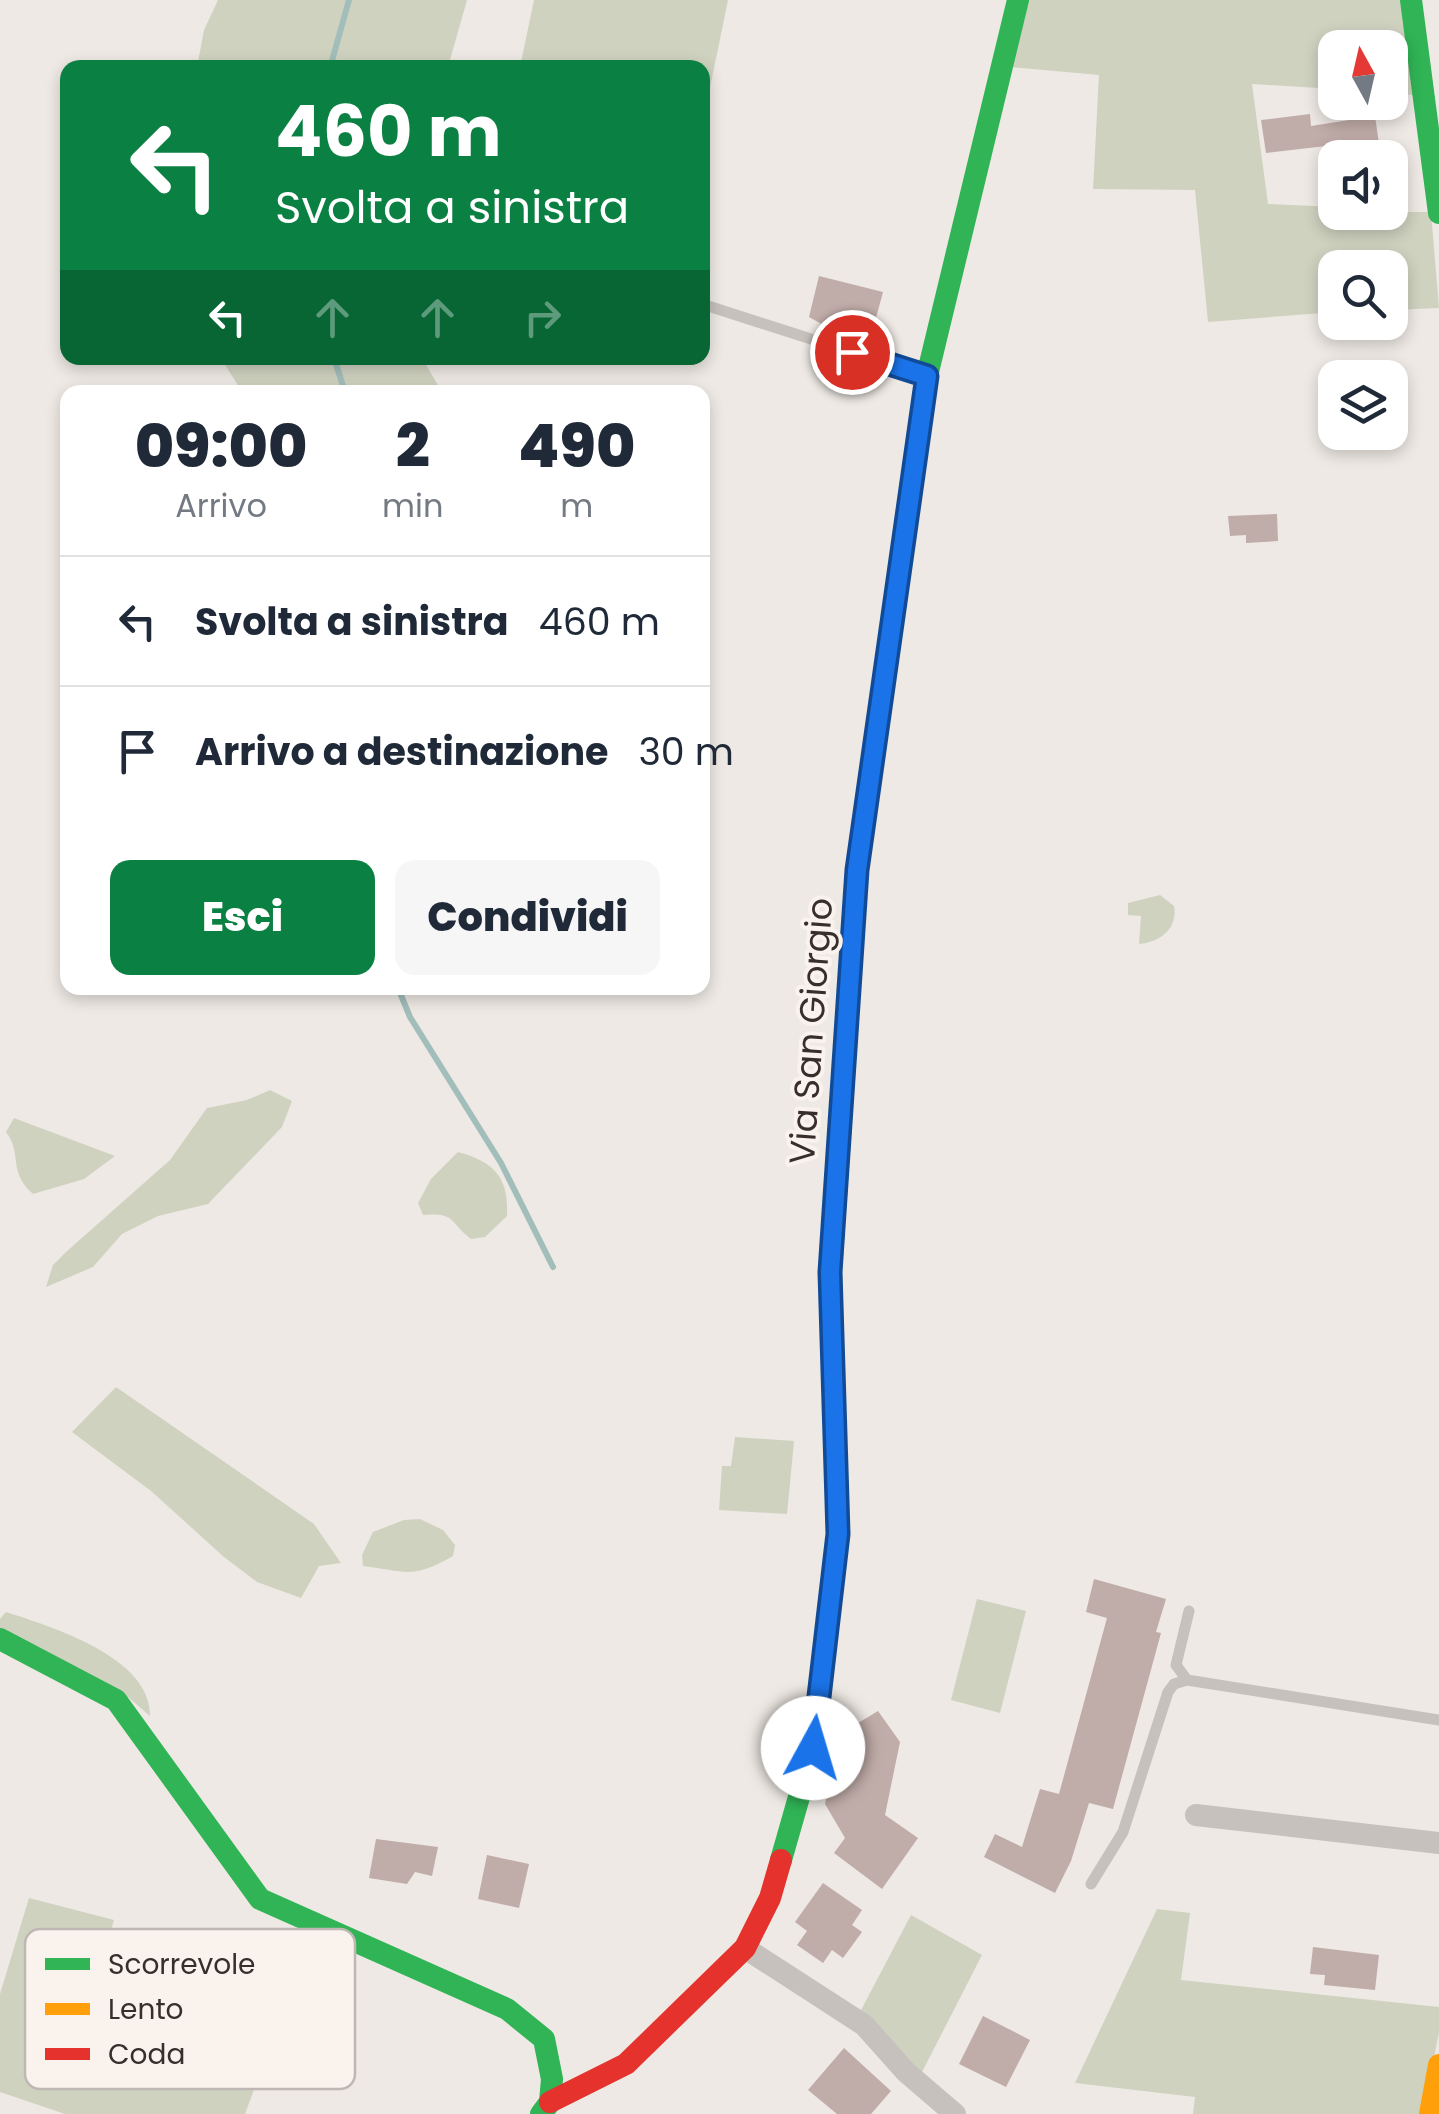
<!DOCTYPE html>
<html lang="it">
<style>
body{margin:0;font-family:Poppins,sans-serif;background:#f6f6f7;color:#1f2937;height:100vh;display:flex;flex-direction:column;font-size:38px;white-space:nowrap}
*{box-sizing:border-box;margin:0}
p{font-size:32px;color:#747a83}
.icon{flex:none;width:55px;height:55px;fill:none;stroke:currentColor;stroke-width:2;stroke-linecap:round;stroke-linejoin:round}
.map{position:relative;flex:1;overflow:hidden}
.drawer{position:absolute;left:60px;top:385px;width:650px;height:610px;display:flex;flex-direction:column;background:#fff;border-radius:20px;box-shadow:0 5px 15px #0003}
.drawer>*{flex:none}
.guide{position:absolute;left:60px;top:60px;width:650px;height:305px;border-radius:20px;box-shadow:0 5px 15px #0003;background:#0b8043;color:#fff;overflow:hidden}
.needle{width:65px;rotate:352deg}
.controls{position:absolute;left:1318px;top:30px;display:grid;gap:20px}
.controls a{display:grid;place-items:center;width:90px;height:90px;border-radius:20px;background:#fff;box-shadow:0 5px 15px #0003;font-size:50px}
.pin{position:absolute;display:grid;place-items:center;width:85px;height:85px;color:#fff;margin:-42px;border:5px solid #fff;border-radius:50%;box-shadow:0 2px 10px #0007}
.me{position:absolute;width:110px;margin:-55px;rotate:6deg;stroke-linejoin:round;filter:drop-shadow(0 0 8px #0008)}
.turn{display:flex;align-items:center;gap:35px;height:210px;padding:0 50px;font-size:45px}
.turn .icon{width:130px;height:130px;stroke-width:2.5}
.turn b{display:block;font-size:70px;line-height:85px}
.lanes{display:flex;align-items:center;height:95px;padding:0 50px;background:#0003;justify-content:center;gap:50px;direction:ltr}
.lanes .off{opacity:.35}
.eta{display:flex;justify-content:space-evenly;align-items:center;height:170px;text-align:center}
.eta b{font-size:60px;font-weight:800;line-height:70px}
.primary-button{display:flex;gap:20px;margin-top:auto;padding:20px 50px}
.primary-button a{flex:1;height:115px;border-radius:20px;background:#0b8043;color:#fff;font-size:40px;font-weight:800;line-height:115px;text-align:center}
.primary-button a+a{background:#f6f6f7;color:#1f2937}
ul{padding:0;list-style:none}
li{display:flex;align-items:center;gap:30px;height:130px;padding:0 50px;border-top:2px solid #e0e1e3}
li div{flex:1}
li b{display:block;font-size:38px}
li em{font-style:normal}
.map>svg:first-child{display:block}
.green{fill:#d0d2c0}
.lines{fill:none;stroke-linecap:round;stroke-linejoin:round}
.stream{stroke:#a2bebb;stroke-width:6}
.building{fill:#c0aca8}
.lane{stroke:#c7c1bd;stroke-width:11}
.street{stroke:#c7c1bd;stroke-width:22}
.fast{stroke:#30b455;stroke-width:22}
.slow{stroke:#ff9f0a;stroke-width:22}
.jam{stroke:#e5322d;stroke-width:22}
.route-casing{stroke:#114b97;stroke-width:25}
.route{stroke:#1a73e8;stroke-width:18}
.labels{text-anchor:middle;stroke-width:8;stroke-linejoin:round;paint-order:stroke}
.street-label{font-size:35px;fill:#382e2b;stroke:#f9f2ed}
.key{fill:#f9f2ed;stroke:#bfb7b3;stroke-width:2.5}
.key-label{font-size:28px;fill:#382e2b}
</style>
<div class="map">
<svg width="1439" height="2114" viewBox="0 0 1439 2114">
<rect width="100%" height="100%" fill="#eee9e4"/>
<path class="green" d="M218 0H467L448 67H197L204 30Z
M534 0H728L703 122 702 68 520 67Z
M1025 0H1402L1414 95 1390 93V48H1335V89L1252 84 1268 204 1335 207V212H1431L1439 308 1390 310V268H1335V312L1208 322 1195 190 1093 189 1099 75 1009 67Z
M221 358H422L442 392H242Z
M1160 895 1174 906C1178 929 1160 942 1139 944L1141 916 1128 915V903Z
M270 1090 292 1101 282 1127 208 1204 158 1216 122 1234 93 1267 46 1287 53 1265 66 1252 170 1160 207 1108 247 1100Z
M14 1118 115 1156 84 1179 33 1194C7 1171 23 1154 6 1132Z
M458 1152C495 1162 509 1178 507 1216L485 1237 471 1239C449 1222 456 1212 423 1215L418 1203 431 1179Z
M116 1387 314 1524 341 1563 319 1566 301 1598 257 1582 224 1557 151 1491 72 1432Z
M735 1437 794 1441 787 1514 719 1510 722 1466H731Z
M420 1519 443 1530 455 1545 453 1556C411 1580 406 1571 363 1566L362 1555 373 1532 404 1520Z
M977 1599 1026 1611 1000 1713 951 1700Z
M6 1612C52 1627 151 1657 150 1716L128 1697 0 1628V1619Z
M29 1898 114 1920 90 2005 192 2032 201 2007 246 2023 240 2042 268 2052 245 2114H65L0 2092V1994Z
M1157 1909 1190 1913 1181 1980 1439 2007V2032L1423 2114H1193L1195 2097 1075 2083Z
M911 1915 982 1955 920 2076 860 2012Z"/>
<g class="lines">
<path class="stream" d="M330 68 349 0
M334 358 345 392
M398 988 410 1017 501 1163 553 1267"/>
</g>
<path class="building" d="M1310 114 1311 126 1375 116 1381 158H1344L1343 144 1266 153 1261 120Z
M819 276 883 292 869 344 826 334 827 327 809 317Z
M1277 514 1278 541 1246 543V535L1230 536 1228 516Z
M1094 1579 1166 1599 1156 1632 1161 1633 1113 1809 1089 1803 1071 1861 1055 1893 984 1857 995 1834 1022 1847 1040 1789 1059 1794 1107 1618 1086 1612Z
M878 1711 900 1742 885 1815 918 1838 882 1889 834 1853 845 1838 825 1804 840 1734Z
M376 1839 438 1847 432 1876 415 1872 407 1884 369 1878Z
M487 1855 529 1864 519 1908 478 1899Z
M823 1883 862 1910 852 1925 862 1932 843 1958 832 1950 823 1963 797 1945 807 1931 795 1922Z
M1313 1947 1379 1955 1375 1990 1324 1985 1325 1975 1310 1974Z
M983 2016 1030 2040 1006 2087 959 2064Z
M844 2048 891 2091 871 2114H837L808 2090Z"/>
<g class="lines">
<path class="lane" d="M702 304 923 375
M1187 1680 1176 1665 1189 1611
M1091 1884 1123 1832 1168 1692 1174 1684 1187 1680 1439 1720"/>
<path class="street" d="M1196 1815 1439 1843
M745 1948 864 2025 906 2072 955 2114"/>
<path class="fast" d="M1411 0 1439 213
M858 862 927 376 1018 0
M0 1639 116 1700 260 1899 507 2009 544 2039 552 2079 550 2102 541 2114
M781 1860 813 1748 838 1533 831 1272 842 1106"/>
<path class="slow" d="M1430 2114 1439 2065"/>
<path class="jam" d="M842 1106 858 862
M550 2102 626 2064 745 1948 770 1898 781 1860"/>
</g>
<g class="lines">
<defs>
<path id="route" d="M813 1748 838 1534 830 1272 857 870 927 376 852 352"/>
</defs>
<use href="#route" class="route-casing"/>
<use href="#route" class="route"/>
</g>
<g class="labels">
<g class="street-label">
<text transform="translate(811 1031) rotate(-86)" y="12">Via San Giorgio</text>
</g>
</g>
<rect x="25" y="1929" width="330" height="160" rx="15" class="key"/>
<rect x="45" y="1958" width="45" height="12" fill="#30b455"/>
<rect x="45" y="2003" width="45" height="12" fill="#ff9f0a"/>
<rect x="45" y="2048" width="45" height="12" fill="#e5322d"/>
<g class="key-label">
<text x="108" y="1974">Scorrevole</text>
<text x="108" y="2019">Lento</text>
<text x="108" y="2064">Coda</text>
</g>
</svg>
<div class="controls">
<a><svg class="needle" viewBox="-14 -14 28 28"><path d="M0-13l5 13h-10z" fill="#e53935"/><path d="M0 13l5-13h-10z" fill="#747a83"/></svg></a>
<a><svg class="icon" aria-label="sound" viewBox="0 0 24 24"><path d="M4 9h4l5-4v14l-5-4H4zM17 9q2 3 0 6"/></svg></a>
<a><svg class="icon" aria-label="search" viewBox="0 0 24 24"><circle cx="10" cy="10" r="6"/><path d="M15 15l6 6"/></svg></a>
<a><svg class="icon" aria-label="layers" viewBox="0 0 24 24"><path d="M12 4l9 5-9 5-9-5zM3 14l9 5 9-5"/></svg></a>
</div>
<div class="pin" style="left:852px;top:352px;background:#d93025"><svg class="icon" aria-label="arrive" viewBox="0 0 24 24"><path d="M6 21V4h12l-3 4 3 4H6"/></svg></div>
<svg class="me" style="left:813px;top:1748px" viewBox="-20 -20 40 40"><circle r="19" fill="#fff"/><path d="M0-13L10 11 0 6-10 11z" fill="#1a73e8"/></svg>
<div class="guide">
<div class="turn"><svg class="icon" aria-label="left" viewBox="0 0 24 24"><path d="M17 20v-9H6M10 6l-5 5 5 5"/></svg><div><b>460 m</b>Svolta a sinistra</div></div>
<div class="lanes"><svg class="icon" aria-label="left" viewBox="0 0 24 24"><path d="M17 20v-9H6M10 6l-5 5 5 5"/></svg><svg class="icon off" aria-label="ahead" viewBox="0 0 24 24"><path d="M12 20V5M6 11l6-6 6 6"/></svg><svg class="icon off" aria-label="ahead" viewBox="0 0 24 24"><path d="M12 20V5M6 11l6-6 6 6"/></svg><svg class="icon off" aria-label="right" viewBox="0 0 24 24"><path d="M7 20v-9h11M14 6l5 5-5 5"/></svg></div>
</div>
<section class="drawer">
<div class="eta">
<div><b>09:00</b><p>Arrivo</p></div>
<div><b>2</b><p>min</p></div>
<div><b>490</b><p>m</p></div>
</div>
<ul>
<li><svg class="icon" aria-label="left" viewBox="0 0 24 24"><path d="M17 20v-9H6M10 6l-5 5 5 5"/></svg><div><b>Svolta a sinistra</b></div><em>460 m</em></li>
<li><svg class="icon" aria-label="arrive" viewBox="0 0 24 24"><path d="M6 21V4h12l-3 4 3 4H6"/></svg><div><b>Arrivo a destinazione</b></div><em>30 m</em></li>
</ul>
<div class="primary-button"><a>Esci</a><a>Condividi</a></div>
</section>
</div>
